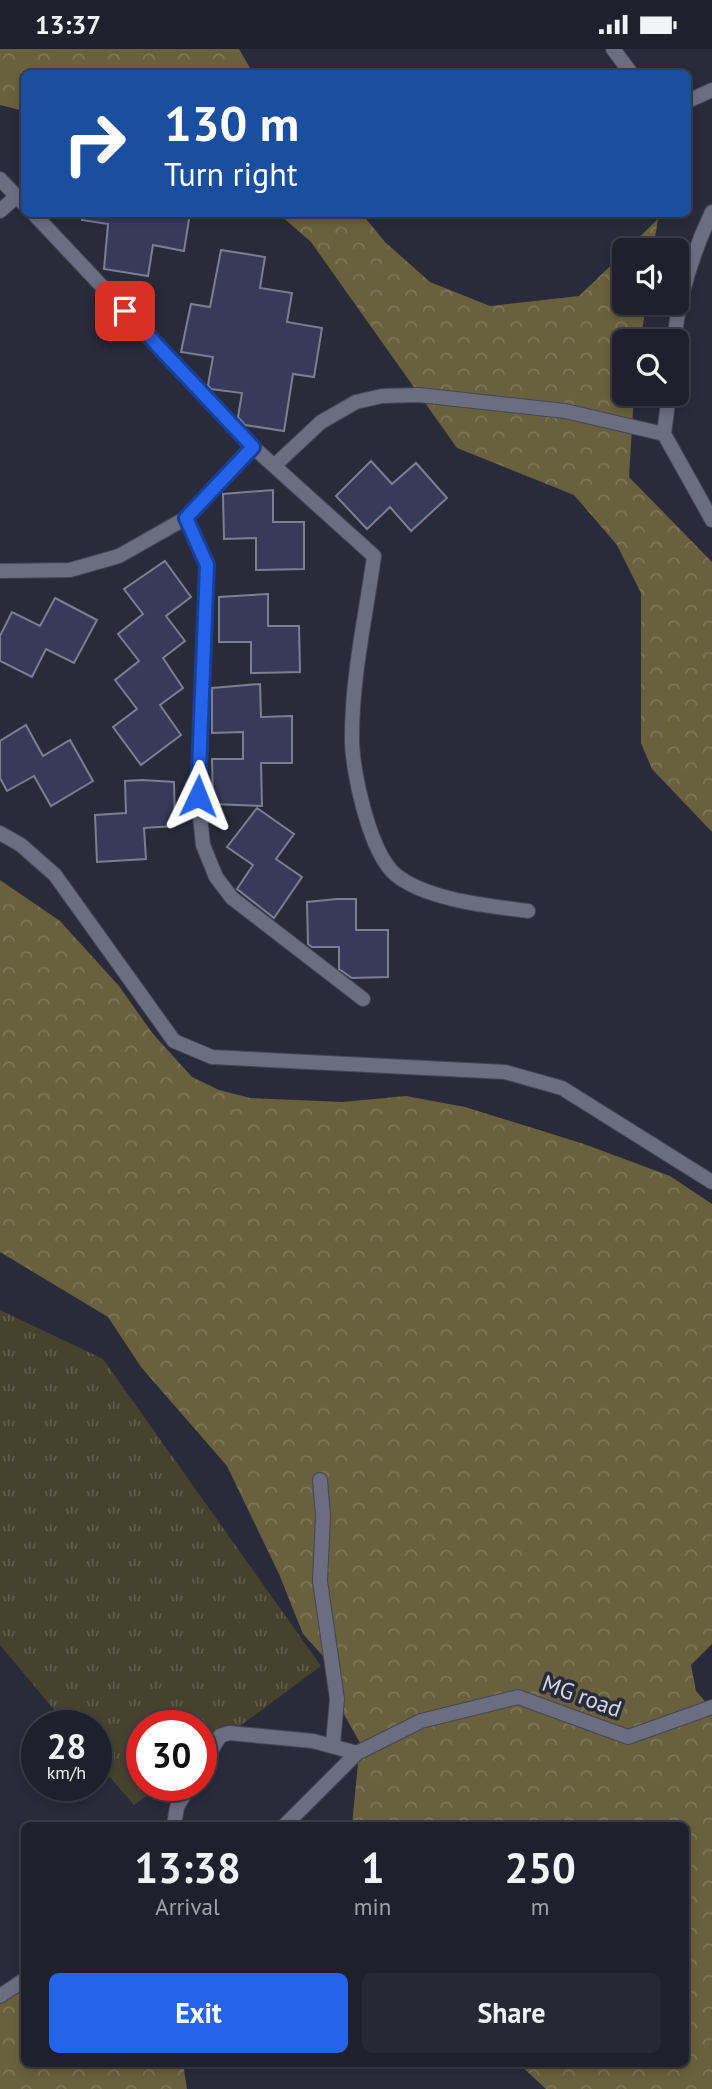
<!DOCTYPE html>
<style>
body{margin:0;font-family:"PT Sans",sans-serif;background:#272834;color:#f1f3f6;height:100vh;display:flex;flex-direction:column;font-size:26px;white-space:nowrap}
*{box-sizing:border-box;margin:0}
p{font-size:23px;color:#a1a3a9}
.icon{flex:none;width:38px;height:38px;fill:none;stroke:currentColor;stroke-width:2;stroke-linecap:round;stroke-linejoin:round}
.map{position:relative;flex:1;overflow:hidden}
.drawer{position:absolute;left:21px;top:1773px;width:668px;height:245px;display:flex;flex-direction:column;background:#1f202c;border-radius:10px;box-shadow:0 4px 10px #0003,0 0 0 2px #3c3e48}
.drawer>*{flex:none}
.hud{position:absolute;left:21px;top:21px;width:670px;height:147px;border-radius:10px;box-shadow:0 4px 10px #0003,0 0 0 2px #3c3e48;background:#1a4fa0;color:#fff;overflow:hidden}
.controls{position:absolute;left:612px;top:189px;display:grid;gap:14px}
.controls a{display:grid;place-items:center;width:77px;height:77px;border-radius:10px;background:#1f202c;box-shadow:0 4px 10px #0003,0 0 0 2px #3c3e48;font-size:35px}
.speed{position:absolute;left:21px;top:1661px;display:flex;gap:14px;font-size:35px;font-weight:700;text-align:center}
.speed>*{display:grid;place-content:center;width:91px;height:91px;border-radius:50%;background:#1f202c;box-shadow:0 4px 10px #0003,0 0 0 2px #3c3e48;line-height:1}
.speed small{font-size:18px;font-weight:400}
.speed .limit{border:10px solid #d22;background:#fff;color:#111}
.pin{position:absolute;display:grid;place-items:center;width:60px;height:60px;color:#fff;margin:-30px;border-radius:14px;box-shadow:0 4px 10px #0006}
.me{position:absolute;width:77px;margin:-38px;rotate:2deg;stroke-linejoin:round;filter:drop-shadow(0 0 5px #0008)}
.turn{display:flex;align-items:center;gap:24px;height:147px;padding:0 28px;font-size:32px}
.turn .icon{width:91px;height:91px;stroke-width:2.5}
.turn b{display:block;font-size:49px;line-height:60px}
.eta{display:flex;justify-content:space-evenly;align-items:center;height:119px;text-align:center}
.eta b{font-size:42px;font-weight:700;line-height:49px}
.button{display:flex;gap:14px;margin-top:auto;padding:14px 28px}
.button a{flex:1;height:80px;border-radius:10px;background:#2563eb;color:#fff;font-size:28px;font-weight:700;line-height:80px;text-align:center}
.button a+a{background:#272834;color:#f1f3f6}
.status{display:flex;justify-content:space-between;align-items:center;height:49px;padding:0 35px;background:#1f202c;direction:ltr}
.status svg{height:19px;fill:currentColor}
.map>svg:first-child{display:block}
.grass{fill:url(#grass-tufts)}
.forest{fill:url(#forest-crowns)}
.building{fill:#373b59;stroke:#7c7f92;stroke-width:2}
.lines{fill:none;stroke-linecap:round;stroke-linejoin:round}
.minor-casing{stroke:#444654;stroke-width:16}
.minor{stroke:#6b6e81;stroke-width:14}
.route-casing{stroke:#184099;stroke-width:18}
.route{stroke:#2563eb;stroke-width:12}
.labels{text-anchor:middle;stroke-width:7;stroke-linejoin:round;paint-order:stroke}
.street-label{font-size:23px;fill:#d7d9e3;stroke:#292b3b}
</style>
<div class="status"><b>13:37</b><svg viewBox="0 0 49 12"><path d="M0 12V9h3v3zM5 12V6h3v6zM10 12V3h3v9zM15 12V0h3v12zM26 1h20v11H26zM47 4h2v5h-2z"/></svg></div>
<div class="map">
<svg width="712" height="2040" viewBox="0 0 712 2040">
<defs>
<pattern id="grass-tufts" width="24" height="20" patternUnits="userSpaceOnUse" patternTransform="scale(1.75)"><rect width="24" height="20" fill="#47422e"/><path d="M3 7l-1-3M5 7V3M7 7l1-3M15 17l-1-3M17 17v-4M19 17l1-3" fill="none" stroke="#615d4c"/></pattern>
<pattern id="forest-crowns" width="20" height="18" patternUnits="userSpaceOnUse" patternTransform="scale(1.75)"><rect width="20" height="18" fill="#69603d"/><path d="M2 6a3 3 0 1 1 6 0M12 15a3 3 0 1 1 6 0" fill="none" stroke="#7e7659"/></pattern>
</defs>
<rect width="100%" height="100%" fill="#292b3b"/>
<path class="grass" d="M0 1261 103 1310 321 1617 201 1706V1676H142V1736H161L134 1756 96 1712V1676H67L0 1596Z"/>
<path class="forest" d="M0 0H239L253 24H24V62L0 56Z
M279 165H362L385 193 430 233 490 257 579 247 625 203V254H646L641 292H625V345H634L629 428 712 513V783L652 720 641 694V544L617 496 574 446 457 399 311 193Z
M658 170 653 201H626Z
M0 831 60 872 119 937 153 985 192 1028 219 1041 250 1049 342 1053 406 1047 465 1058 584 1095 670 1127 712 1155V1595L691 1616 696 1642 712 1660V2040H546L518 2014H686V1776H352L360 1694 331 1642 323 1607 303 1585 279 1525 227 1417 141 1318 108 1268 0 1203Z
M24 1937V2014H183L187 2040H0V1951Z"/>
<path class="building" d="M83 164H190L184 202 153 196 148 227 104 220 108 175 82 171Z
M221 201 265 208 260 239 292 244 287 273 322 279 314 328 293 325 284 382 245 376 238 368 242 344 211 340 208 336 213 308 181 303 191 255 210 258Z
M371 412 392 435 416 414 447 449 411 482 390 458 367 480 336 447Z
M273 441V473H304V520L256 521V489L224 490 223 445Z
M165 512 191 548 166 567 185 592 163 609 183 639 160 656 181 686 141 716 113 678 137 660 115 631 139 612 118 585 143 565 124 540Z
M268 545V577H299L300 623 251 624V593H219V548Z
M55 549 97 571 74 614 46 600 32 628 0 612V587L12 563 40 577Z
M260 635 261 668 292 667V714H261L262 757 213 755 212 710H243V683L212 684V639Z
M26 676 43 707 70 691 93 732 51 757 34 727 7 742 0 729V692Z
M143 731 174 733 175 777 144 779 146 810 97 813 95 766 126 764 125 732Z
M257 759 294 785 276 810 302 828 274 869 237 840 253 816 227 798Z
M337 850H356V881H388V928L352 929 339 920V898H312L308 895 307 853Z"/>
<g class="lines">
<defs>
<path id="minor" d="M613 0 631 24
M688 52 712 41
M0 130 24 155
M0 162 17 147
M33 164 253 398 374 507C366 566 352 627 352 687 351 720 370 805 396 826 427 851 490 857 528 862
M674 292C679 247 692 205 712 163
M669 345 664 385 712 471
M274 417 321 373 356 353 382 347 419 346 565 362 664 385
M186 469 207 516 198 747 203 796 216 828 232 849 363 950
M0 522 70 521 119 507 186 469 253 398
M0 784 21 796 55 826 174 992 212 1008 505 1023 562 1039 712 1133
M320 1431 323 1467 320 1532 337 1650 333 1695
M201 1718 220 1687 229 1684 313 1692 357 1704
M174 1776 177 1758 190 1736
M285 1776 357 1704 421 1672 518 1648 628 1688 712 1658
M0 1947 24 1931"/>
</defs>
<use href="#minor" class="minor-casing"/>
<use href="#minor" class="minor"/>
</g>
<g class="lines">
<defs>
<path id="route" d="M125 262 253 398 186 469 207 516 198 747"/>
</defs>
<use href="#route" class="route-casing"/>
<use href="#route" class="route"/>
</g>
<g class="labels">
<g class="street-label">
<text transform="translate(582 1647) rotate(20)" y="8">MG road</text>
</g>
</g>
</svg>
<div class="controls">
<a><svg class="icon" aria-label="sound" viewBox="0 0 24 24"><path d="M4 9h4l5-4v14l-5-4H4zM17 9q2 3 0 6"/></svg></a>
<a><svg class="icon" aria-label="search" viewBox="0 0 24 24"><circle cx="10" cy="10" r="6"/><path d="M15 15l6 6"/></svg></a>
</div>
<div class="speed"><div>28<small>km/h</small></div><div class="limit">30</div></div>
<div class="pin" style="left:125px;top:262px;background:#d93025"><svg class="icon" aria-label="arrive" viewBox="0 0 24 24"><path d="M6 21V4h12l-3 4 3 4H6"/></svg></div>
<svg class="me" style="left:198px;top:747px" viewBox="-20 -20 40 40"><path d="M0-17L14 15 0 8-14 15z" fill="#2563eb" stroke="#fff" stroke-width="4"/></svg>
<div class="hud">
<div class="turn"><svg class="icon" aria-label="right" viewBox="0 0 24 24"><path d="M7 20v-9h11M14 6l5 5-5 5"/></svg><div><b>130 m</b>Turn right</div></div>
</div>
<section class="drawer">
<div class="eta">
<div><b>13:38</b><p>Arrival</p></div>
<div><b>1</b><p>min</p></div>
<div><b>250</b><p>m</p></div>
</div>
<div class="button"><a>Exit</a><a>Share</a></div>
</section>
</div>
